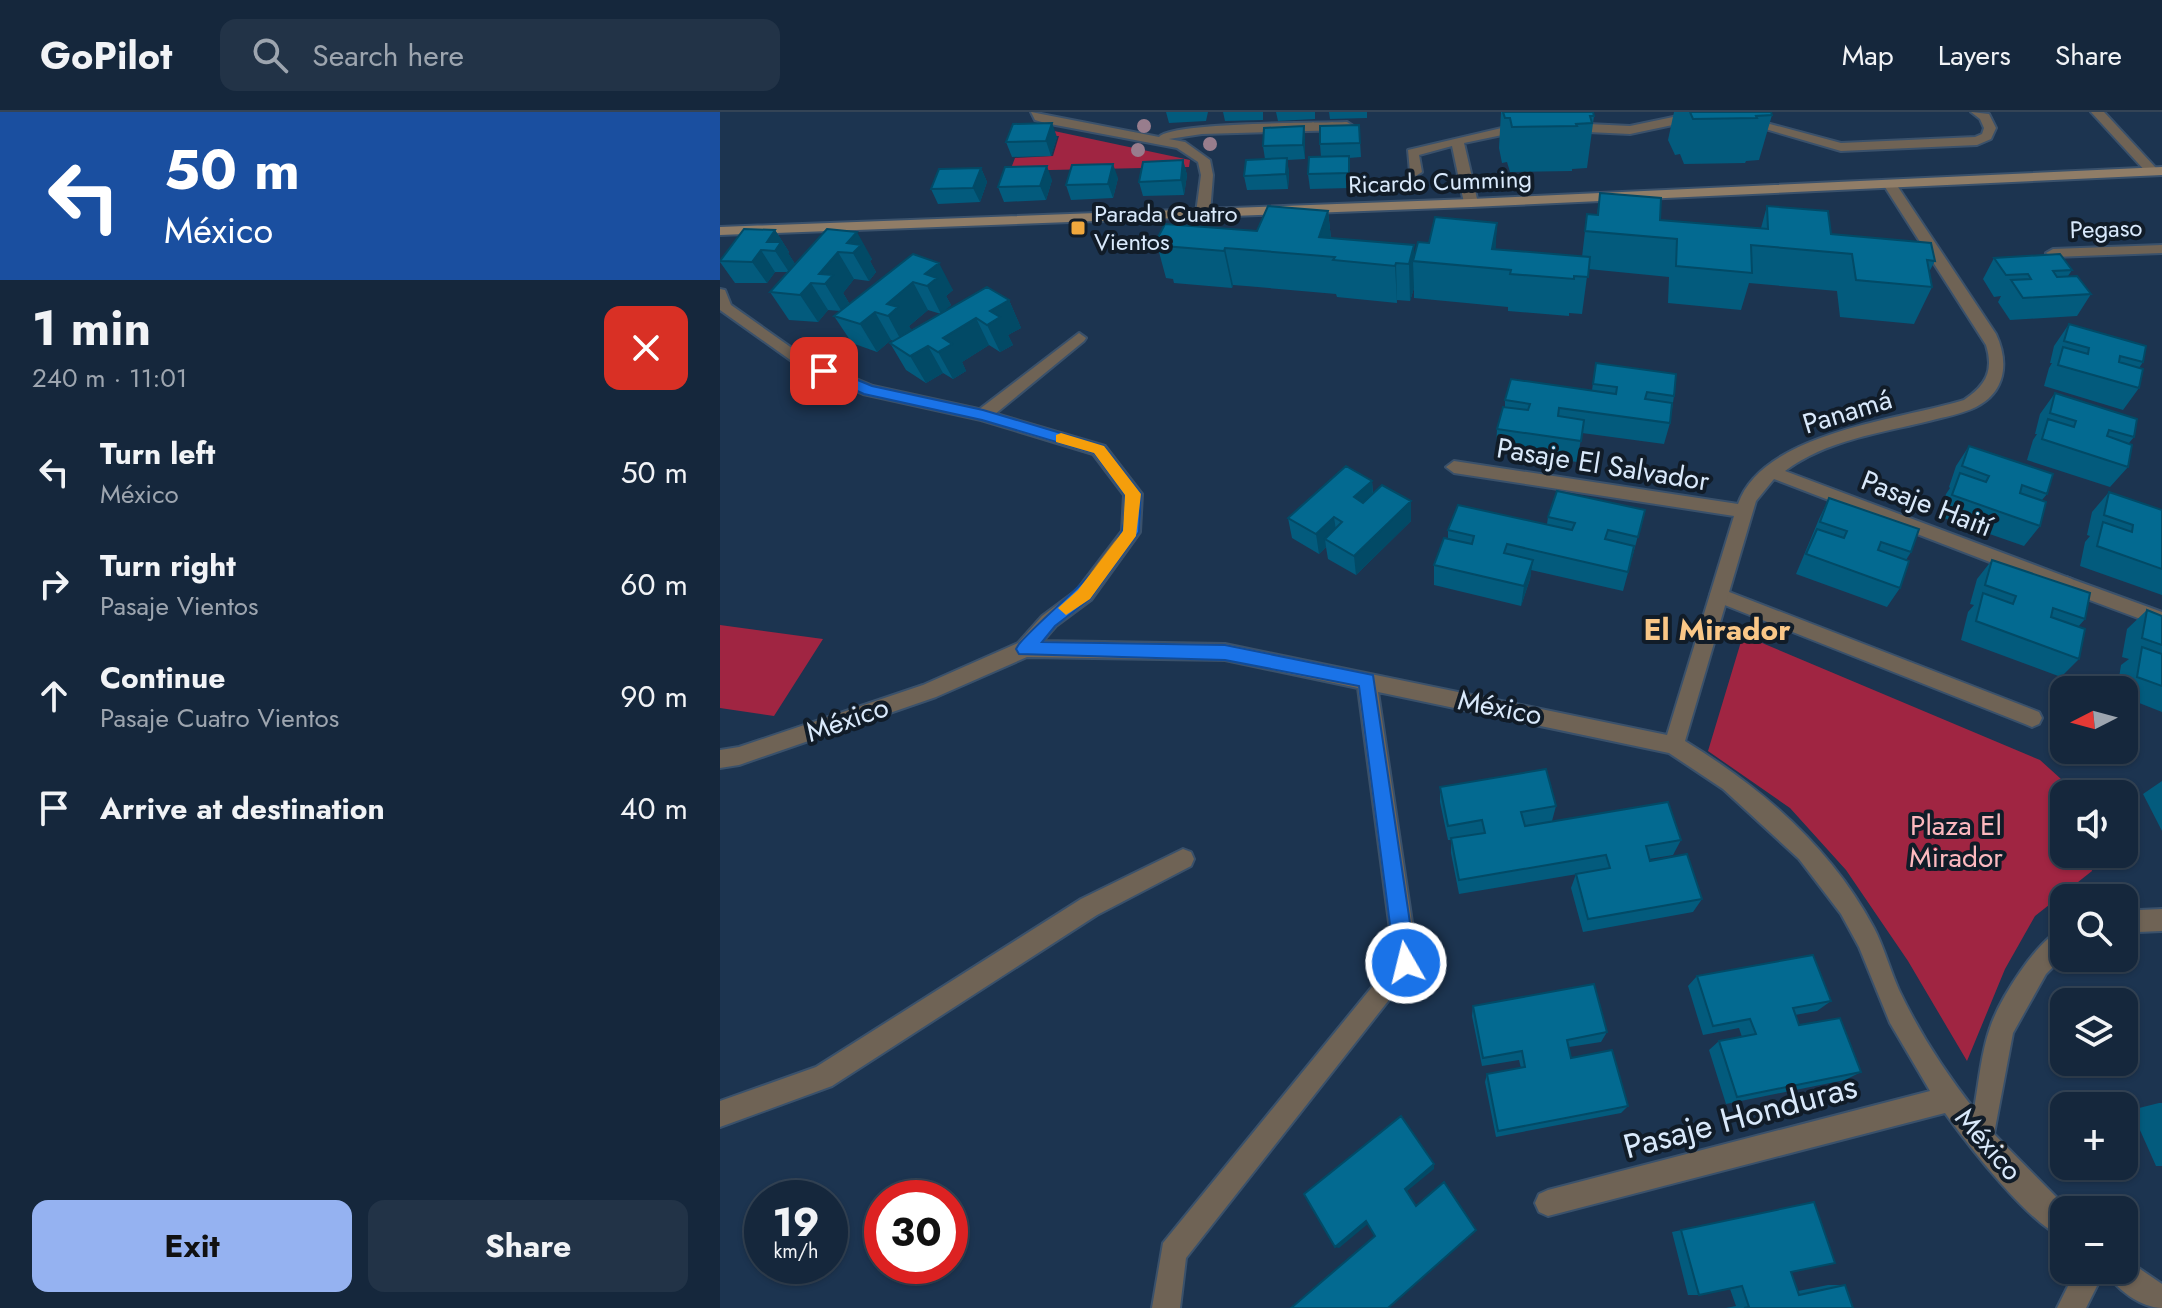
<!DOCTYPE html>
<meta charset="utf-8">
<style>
body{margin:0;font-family:Jost,sans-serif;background:#223347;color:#f1f3f6;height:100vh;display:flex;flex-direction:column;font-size:30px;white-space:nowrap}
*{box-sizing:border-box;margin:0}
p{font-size:26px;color:#9da5af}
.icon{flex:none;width:44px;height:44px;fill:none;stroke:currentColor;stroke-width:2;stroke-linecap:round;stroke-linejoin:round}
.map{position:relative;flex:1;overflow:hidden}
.details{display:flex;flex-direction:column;background:#15273c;width:720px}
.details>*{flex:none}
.banner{background:#1a4fa0;color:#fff;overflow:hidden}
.needle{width:52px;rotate:264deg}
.fabs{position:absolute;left:1330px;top:564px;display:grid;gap:16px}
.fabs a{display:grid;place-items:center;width:88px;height:88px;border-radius:16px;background:#15273c;box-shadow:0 2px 6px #0004,0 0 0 2px #344456;font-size:40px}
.speed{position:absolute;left:24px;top:1068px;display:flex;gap:16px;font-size:40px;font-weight:700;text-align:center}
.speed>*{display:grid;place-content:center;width:104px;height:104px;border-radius:50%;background:#15273c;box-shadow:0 2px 6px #0004,0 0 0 2px #344456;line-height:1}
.speed small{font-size:20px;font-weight:400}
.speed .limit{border:12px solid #d22;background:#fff;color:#111}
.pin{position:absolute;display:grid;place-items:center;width:68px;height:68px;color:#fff;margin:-34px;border-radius:16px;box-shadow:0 4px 12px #0006}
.me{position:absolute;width:88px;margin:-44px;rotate:352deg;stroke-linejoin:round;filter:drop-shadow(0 0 6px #0008)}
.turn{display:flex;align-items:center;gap:28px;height:168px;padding:0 32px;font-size:36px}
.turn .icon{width:104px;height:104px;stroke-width:2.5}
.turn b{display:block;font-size:56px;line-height:68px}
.round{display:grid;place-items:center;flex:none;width:84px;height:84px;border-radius:16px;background:#223347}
.head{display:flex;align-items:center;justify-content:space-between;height:136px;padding:0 32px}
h1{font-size:48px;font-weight:700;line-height:60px}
.button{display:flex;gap:16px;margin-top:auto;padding:16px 32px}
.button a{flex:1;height:92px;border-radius:16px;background:#95b2f1;color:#111;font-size:32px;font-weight:700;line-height:92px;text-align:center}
.button a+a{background:#223347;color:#f1f3f6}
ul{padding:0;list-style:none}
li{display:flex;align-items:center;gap:24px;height:112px;padding:0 32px}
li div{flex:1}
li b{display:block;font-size:30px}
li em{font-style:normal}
header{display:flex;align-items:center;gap:48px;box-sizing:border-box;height:112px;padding:0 40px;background:#15273c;border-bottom:2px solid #344456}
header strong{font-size:38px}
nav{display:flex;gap:44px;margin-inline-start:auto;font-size:28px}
.search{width:560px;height:72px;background:#223347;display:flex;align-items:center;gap:20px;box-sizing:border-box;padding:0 28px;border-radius:16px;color:#9da5af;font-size:30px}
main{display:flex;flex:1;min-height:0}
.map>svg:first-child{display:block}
.green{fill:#a02542}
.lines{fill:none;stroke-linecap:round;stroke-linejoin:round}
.service-casing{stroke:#3a516b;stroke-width:4}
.minor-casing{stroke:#3a516b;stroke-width:4}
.secondary-casing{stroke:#3a516b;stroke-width:4}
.service{fill:#6f6355;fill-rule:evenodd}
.minor{fill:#6f6355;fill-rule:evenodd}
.secondary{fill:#907d67;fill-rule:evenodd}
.tree{fill:#987d8d}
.wall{fill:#035b7d;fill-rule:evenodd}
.shaded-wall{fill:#024a66}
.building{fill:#036a91;stroke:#024a66;stroke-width:2}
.route{fill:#1a73e8;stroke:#114b97;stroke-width:2}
.slow{fill:#f59e0b}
.poi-dot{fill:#efa73d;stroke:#111c28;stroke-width:3}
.labels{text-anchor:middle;stroke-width:8;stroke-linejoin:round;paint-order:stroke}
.far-street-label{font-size:24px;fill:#d9e9fb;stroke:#111c28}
.far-poi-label{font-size:24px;fill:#d9e9fb;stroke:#111c28;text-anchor:start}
.street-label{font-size:28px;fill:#d9e9fb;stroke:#111c28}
.park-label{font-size:28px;fill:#fdb9bf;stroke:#111c28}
.neighbourhood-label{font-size:30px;font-weight:bold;fill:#fac787;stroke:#111c28}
.near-street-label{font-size:34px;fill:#d9e9fb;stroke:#111c28}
</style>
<header>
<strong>GoPilot</strong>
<div class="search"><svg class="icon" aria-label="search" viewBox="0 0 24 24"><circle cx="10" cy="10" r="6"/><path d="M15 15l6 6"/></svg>Search here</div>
<nav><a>Map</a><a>Layers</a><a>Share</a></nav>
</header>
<main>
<section class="details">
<div class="banner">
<div class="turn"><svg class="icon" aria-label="left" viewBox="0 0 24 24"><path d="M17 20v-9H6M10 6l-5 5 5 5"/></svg><div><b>50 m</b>México</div></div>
</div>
<div class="head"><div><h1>1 min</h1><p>240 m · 11:01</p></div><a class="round" style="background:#d93025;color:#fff"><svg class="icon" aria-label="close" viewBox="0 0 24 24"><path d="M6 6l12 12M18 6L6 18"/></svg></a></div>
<ul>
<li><svg class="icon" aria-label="left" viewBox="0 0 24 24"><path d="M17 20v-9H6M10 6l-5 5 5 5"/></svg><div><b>Turn left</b><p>México</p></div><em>50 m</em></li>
<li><svg class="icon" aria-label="right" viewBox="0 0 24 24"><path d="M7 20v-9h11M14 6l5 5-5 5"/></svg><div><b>Turn right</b><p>Pasaje Vientos</p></div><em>60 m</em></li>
<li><svg class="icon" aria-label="ahead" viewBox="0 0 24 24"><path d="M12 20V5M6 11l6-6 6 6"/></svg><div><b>Continue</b><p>Pasaje Cuatro Vientos</p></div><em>90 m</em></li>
<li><svg class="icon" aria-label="arrive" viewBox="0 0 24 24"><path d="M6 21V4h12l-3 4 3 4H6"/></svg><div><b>Arrive at destination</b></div><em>40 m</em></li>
</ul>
<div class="button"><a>Exit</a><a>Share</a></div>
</section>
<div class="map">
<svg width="1442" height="1196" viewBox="0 0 1442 1196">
<rect width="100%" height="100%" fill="#1c3450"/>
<path class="green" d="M306 13 470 48 469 55 290 59 295 46 333 44 339 24 303 25Z
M0 513 103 527 54 604 0 596Z
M1023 523 1320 648 1341 667 1348 682H1344V742H1369L1372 759 1315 804 1285 857 1247 949 1188 849 1126 758 1070 696 988 639Z"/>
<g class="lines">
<defs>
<path id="service" d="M977 0 981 1V7L910 22 847 19 841 15 847 11 910 14Z
M1251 0 1269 2 1276 16 1271 27 1257 33 1121 39 1018 9 1024 5 1121 31 1255 25 1262 22 1264 16 1260 7Z
M807 10 811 11V17L744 31 758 91 756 94 744 91 732 34 699 43 702 60 696 64 690 60 688 38Z
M359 221 366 226 364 229 269 307H257V299Z
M1346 465 1442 500V515L1340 477 1337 472Z
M999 476 1319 600 1322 606 1319 612 1312 615 1305 612 992 488 990 483 992 478Z
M1404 791 1419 798 1442 797V819L1418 820 1404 814Z"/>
<path id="minor" d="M311 0 439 25C449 10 599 11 627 10L633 14 627 18 482 22 449 27 465 30 490 48 493 63 490 101 483 105 476 101 481 63 478 50 457 36 325 11 315 8Z
M1371 0H1384L1436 56V62H1428Z
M1164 69H1174L1276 222C1289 250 1286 280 1256 295 1242 302 1224 305 1209 309 1161 321 1106 328 1065 359L1352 467 1355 472 1346 479 1340 477 1054 367 1036 389 965 629C1042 676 1111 735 1154 816 1164 835 1170 858 1179 878 1199 920 1225 960 1254 997 1259 970 1261 941 1270 916 1279 888 1317 827 1344 816V844L1326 862 1293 921 1274 1022 1349 1098H1344V1126C1308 1111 1249 1034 1225 1001L828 1104 819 1100 815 1091 819 1082 828 1078 1210 979 1170 911 1139 835 1121 802 1079 747 1003 677 949 641 658 580 698 851 466 1146 460 1196H432L443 1131 674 848 638 576 505 548 307 545 216 585 19 653 0 656V638L19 635 203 573 298 531 322 504 357 478 402 419 404 383 373 342 261 308 143 282 76 252 0 198V177L5 178 11 193 86 246 153 274 263 298 385 334 422 382 420 420 371 488 336 514 323 529 505 532 947 623 1014 404 734 361 726 355 734 349 1018 392C1043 320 1180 308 1244 288 1266 273 1274 259 1266 233L1163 72Z
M1442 133V141L1333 145 1326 141 1333 137Z
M463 737 471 740 474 747 471 754 377 803 112 974 0 1015V989L96 955 361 787Z
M1404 1146 1442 1172V1196C1422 1196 1394 1177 1386 1158H1404Z
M1356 1158H1385L1366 1196H1337Z"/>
<path id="secondary" d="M1442 55V63L751 95 0 123V115L751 87Z"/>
</defs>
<use href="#service" class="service-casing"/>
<use href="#minor" class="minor-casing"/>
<use href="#secondary" class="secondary-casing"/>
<use href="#service" class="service"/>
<use href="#minor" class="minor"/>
<use href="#secondary" class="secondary"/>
</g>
<g class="tree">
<circle cx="424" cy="14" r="7"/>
<circle cx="490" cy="32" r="7"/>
<circle cx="418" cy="38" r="7"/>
</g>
<path class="wall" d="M446 0H488L486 9 449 11Z
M503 0H543V8L505 9Z
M556 0H595V7L558 9Z
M609 0H647V6L610 7Z
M781 0H873L874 4 867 56 852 57V59L790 60 787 50 782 51 779 36Z
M954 0H1051L1052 3 1039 48 1026 49 1025 51 964 52 960 42 955 43 948 28Z
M639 13 641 45 629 46 630 76 590 77 588 62 601 45 600 32Z
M584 14 585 29V47L567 48 569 61 568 77 527 78 524 64 545 47 543 34Z
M337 25 331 44 292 45 286 30Z
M463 48 467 63 464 83 423 84 419 70Z
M261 56 267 70 260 90 218 92 211 77Z
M398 66 393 86 351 88 346 73Z
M332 68 326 88 284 90 278 75Z
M880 81 940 108 1041 116 1047 94 1111 122 1215 149 1209 160 1212 175 1194 212 1120 205 1117 179 1029 171 1021 198 948 191 949 165 868 157 862 202 849 201V204L788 199V195L694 186V176L690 189 677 188V191L617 185 616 182 526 174 513 173 512 176 454 171 453 167 446 166 436 129 537 119 608 99 611 126 694 133V144L709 131 777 111 775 138 862 145 867 102 877 103Z
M107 117 152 147 150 149 156 160 149 169 134 167 123 181 129 191 127 194 193 142 233 178 226 184 231 193 223 200 289 188 301 216 288 223 293 233 280 240 269 233 242 250 246 259 233 267 223 261 206 271 186 258 170 231 173 229 171 228 157 240 132 231 114 204 120 199 108 198 98 210 69 208 50 180 68 160H55L47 171H15L0 150V148L55 118 69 140 68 141 75 152 72 156ZM208 198 221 202 191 218 189 214Z
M1274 146 1352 158 1348 164 1371 182 1357 204 1290 208 1278 190 1281 184 1274 185 1263 167Z
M1349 212 1423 250 1419 256V276L1403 298 1324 274 1329 256 1332 251H1330L1334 234Z
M876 251 954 284 950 311 944 332 862 321 857 350 776 338 777 317 785 295V288L872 278Z
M1335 281 1414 325 1409 331 1408 355 1390 375 1307 348 1313 328 1317 322H1315L1320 302Z
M1249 334 1327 382 1322 388 1320 414 1304 434 1218 404 1226 382 1230 376 1229 375 1236 354Z
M652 369 653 381 691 409 636 463 608 447 606 435 599 442 572 426 568 406Z
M1389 380 1442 398V483L1360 454 1365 430 1370 424 1367 423 1372 400Z
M1109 386 1191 440 1186 448 1180 476 1167 495 1076 462 1099 407Z
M925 398 903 479 811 458 810 467 801 494 714 473V453L728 427V418L827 412 828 405Z
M1272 448 1365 507 1358 515 1359 547 1341 565 1241 528 1248 500 1254 493 1250 492 1257 467Z
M1427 498 1442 504V600L1404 585V578H1397L1401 553 1409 547 1402 545 1407 517Z
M1442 669V719L1423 682Z
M720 675 836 694 832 709 961 728 953 743 929 747 930 749 982 787 973 800 863 820 851 776 856 762 881 758 739 782 731 741V728H728L720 690Z
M977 864 1111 889 1097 899 1075 903 1079 913 1141 960 1125 968 1006 992 989 938 999 929 1022 925 1019 916 983 923 968 874Z
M753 894 887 920 881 930 849 935 851 946 908 994 901 1001 776 1025 765 970 767 962 801 956 799 948 762 954 752 904Z
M1439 991H1442V1054H1436L1411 998Z
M1094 1090 1071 1160 1078 1179 1108 1173H1125L1133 1196H1006L1016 1194 1010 1177 979 1183H968L952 1120Z"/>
<path class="shaded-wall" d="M332 11 337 25 331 44 326 29Z
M584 14 585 29V47L583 33Z
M567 46 569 61 568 77 566 62Z
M463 48 467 63 464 83 461 68Z
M393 52 398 66 393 86 388 72Z
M327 54 332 68 326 88 320 74Z
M261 56 267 70 260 90 253 76Z
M608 99 612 136 599 125Z
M777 111 775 148 772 137Z
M55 118 69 140 68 141 75 152 69 160 55 139 47 130Z
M137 120 152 147 150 149 156 160 149 169 127 131Z
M694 133V149H693L694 176 690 189 689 152Z
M505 136 513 173 512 176 504 139Z
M41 138 55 160 47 171 32 150Z
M118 140 134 167 123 181 129 191 122 200 99 162Z
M219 151 233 178 226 184 231 193 221 202 207 174 205 162Z
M676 151 677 188V191L675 154Z
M193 170 208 198 189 214 194 223 183 232 168 204 167 192Z
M91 171 108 198 98 210 80 183Z
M289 188 301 216 288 223 293 233 280 240 267 213 270 199Z
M155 200 171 228 157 240 140 212Z
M256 206 269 233 242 250 246 259 233 267 218 240 223 226Z
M208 234 223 261 206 271 190 244Z
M652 369 653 389 636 405 634 385Z
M691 389V409L636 463 634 444Z
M614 405 617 425 605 427 606 435 599 442 596 422Z
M813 448 810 467 801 494 804 474Z
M714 1052V1057L686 1080 685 1077Z
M646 1109 649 1111 619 1136 615 1135Z"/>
<path class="building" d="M783 0H873L874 4H870L872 11 856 12 857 14 792 15 790 6H785Z
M970 0H1051L1052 3 1036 4 1037 6 973 7Z
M332 11 326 29 286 30 293 12Z
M639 13 640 31 600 32V14Z
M584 14 583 33 543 34 544 16Z
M629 44V61L588 62 589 45Z
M567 46 566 62 524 64 526 48Z
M463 48 461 68 419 70 423 50Z
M393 52 388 72 346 73 352 53Z
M327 54 320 74 278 75 285 55Z
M261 56 253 76 211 77 219 57Z
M880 81 941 86 940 108 1048 117 1047 94 1108 99 1111 122 1211 131 1215 149 1207 148 1212 175 1136 168 1132 142 1031 133 1032 161 956 154 957 127 865 119 867 102 878 103Z
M548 94 608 99 599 125 694 133 689 152 676 151 675 154 613 148 615 145 518 137 505 136 504 139 444 134 445 130 436 129 445 112 537 119Z
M715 105 777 111 772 137 870 145 868 165 854 164V167L790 162 791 158 693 149 698 130 709 131Z
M24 117 55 118 47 130H61L55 139 41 138 32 150 0 149Z
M107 117 137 120 127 131 141 133 133 141 118 140 99 162 113 163 105 172 91 171 80 183 50 180Z
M193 142 219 151 205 162 217 166 207 174 193 170 167 192 178 195 168 204 155 200 140 212 114 204Z
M1340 142 1352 158 1333 159 1337 165 1357 164 1371 182 1303 186 1291 168 1311 167 1308 162 1286 163 1274 146Z
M267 175 289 188 270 199 280 205 267 213 256 206 223 226 232 232 218 240 208 234 190 244 170 231Z
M1349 212 1426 234 1423 250 1400 244 1399 250 1423 257 1419 276 1338 253 1343 235 1368 242 1369 236 1344 229Z
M876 251 956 262 954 284 927 280 925 287 952 291 950 311 839 296 838 304 864 308 861 329 777 317 783 295 808 298 810 292 785 288 791 267 896 282 897 275 873 272Z
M1335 281 1417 307 1414 325 1389 318 1387 324 1412 333 1408 355 1322 327 1328 307 1354 315 1356 309 1330 301Z
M1249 334 1333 362 1327 382 1302 373 1300 381 1326 390 1320 414 1232 383 1240 361 1266 370 1269 364 1242 354Z
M626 354 652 369 634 385 643 391 662 373 691 389 634 444 605 427 622 410 614 405 596 422 568 406Z
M837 379 925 398 918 425 888 418 885 427 914 434 908 460 787 432 784 441 813 448 804 474 714 453 724 426 752 432 754 424 728 418 738 393 852 418 855 411 828 405Z
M1389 380 1442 398V457L1377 434 1383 410 1412 420 1413 413 1384 403Z
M1109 386 1199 417 1191 440 1161 430 1158 438 1189 449 1180 476 1086 442 1097 417 1124 426 1127 419 1100 410Z
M1272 448 1370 481 1365 507 1333 496 1331 505 1365 517 1359 547 1256 509 1263 481 1293 492 1296 484 1265 473Z
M1427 498 1442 504V533L1422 526Z
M1422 535 1442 542V574L1417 565Z
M826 657 836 694 801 700 805 714 948 690 961 728 926 734 930 749 967 742 982 787 868 807 856 762 890 756 886 743 739 768 731 726 765 721 762 708 728 714 720 675Z
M1093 843 1111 889 1073 896 1079 913 1120 906 1141 960 1017 985 999 929 1036 922 1030 907 993 914 977 864Z
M874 872 887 920 847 928 851 946 892 938 908 994 778 1019 767 962 805 955 802 939 763 946 753 894Z
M681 1004 714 1052 685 1077 696 1094 724 1070 756 1118 668 1196H571L655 1124 646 1109 615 1135 584 1082Z
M1094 1090 1115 1151 1071 1160 1079 1183 1125 1173 1133 1196H1024L1029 1195 1022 1174 979 1183 961 1118Z"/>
<path class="route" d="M104 254 152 274 263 298 384 334 421 382 419 420 370 487 335 514 322 530 505 533 653 563 696 851 693 859 686 862 678 859 675 851 639 574 505 548 299 542 296 537 299 532C331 496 379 464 401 421 406 411 404 394 405 383L374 341 262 308 144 282 99 262V255Z"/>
<path class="slow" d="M341 321 384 334 421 382 416 424 370 487 346 503 338 496 358 478 403 419 405 383 374 341 336 330V323Z"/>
<rect class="poi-dot" x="350" y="108" width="16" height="16" rx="4"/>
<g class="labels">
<g class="far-street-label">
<text transform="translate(720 70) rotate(-2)" y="8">Ricardo Cumming</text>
<text transform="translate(1386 117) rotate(-2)" y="8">Pegaso</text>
</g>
<g class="far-poi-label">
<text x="374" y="110">Parada Cuatro<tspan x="374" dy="28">Vientos</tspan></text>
</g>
<g class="street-label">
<text transform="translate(1127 299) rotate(-17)" y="10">Panamá</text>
<text transform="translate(883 352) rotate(9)" y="10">Pasaje El Salvador</text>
<text transform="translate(1207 391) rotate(21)" y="10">Pasaje Haití</text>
<text transform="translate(780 595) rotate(11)" y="10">México</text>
<text transform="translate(127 607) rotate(-19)" y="10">México</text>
<text transform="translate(1269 1032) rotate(49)" y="10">México</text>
</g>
<g class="park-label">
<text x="1236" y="723">Plaza El<tspan x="1236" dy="32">Mirador</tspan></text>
</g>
<g class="neighbourhood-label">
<text x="997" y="528">El Mirador</text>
</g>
<g class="near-street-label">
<text transform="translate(1020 1004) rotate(-15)" y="12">Pasaje Honduras</text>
</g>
</g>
</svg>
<div class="fabs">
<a><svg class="needle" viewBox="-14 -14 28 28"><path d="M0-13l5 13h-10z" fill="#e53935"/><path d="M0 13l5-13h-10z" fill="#9da5af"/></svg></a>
<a><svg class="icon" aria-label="sound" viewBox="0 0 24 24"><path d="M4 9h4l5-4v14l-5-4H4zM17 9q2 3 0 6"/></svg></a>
<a><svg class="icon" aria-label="search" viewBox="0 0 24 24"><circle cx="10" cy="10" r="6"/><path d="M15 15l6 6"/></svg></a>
<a><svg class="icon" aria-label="layers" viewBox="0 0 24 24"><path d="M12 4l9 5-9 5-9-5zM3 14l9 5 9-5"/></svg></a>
<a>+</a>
<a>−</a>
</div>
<div class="speed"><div>19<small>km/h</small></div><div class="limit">30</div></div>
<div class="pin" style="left:104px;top:259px;background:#d93025"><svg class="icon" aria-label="arrive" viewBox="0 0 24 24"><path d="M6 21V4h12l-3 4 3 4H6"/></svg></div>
<svg class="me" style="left:686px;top:851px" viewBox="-20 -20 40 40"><circle r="17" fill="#1a73e8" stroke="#fff" stroke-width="3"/><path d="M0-11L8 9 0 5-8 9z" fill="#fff"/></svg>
</div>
</main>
